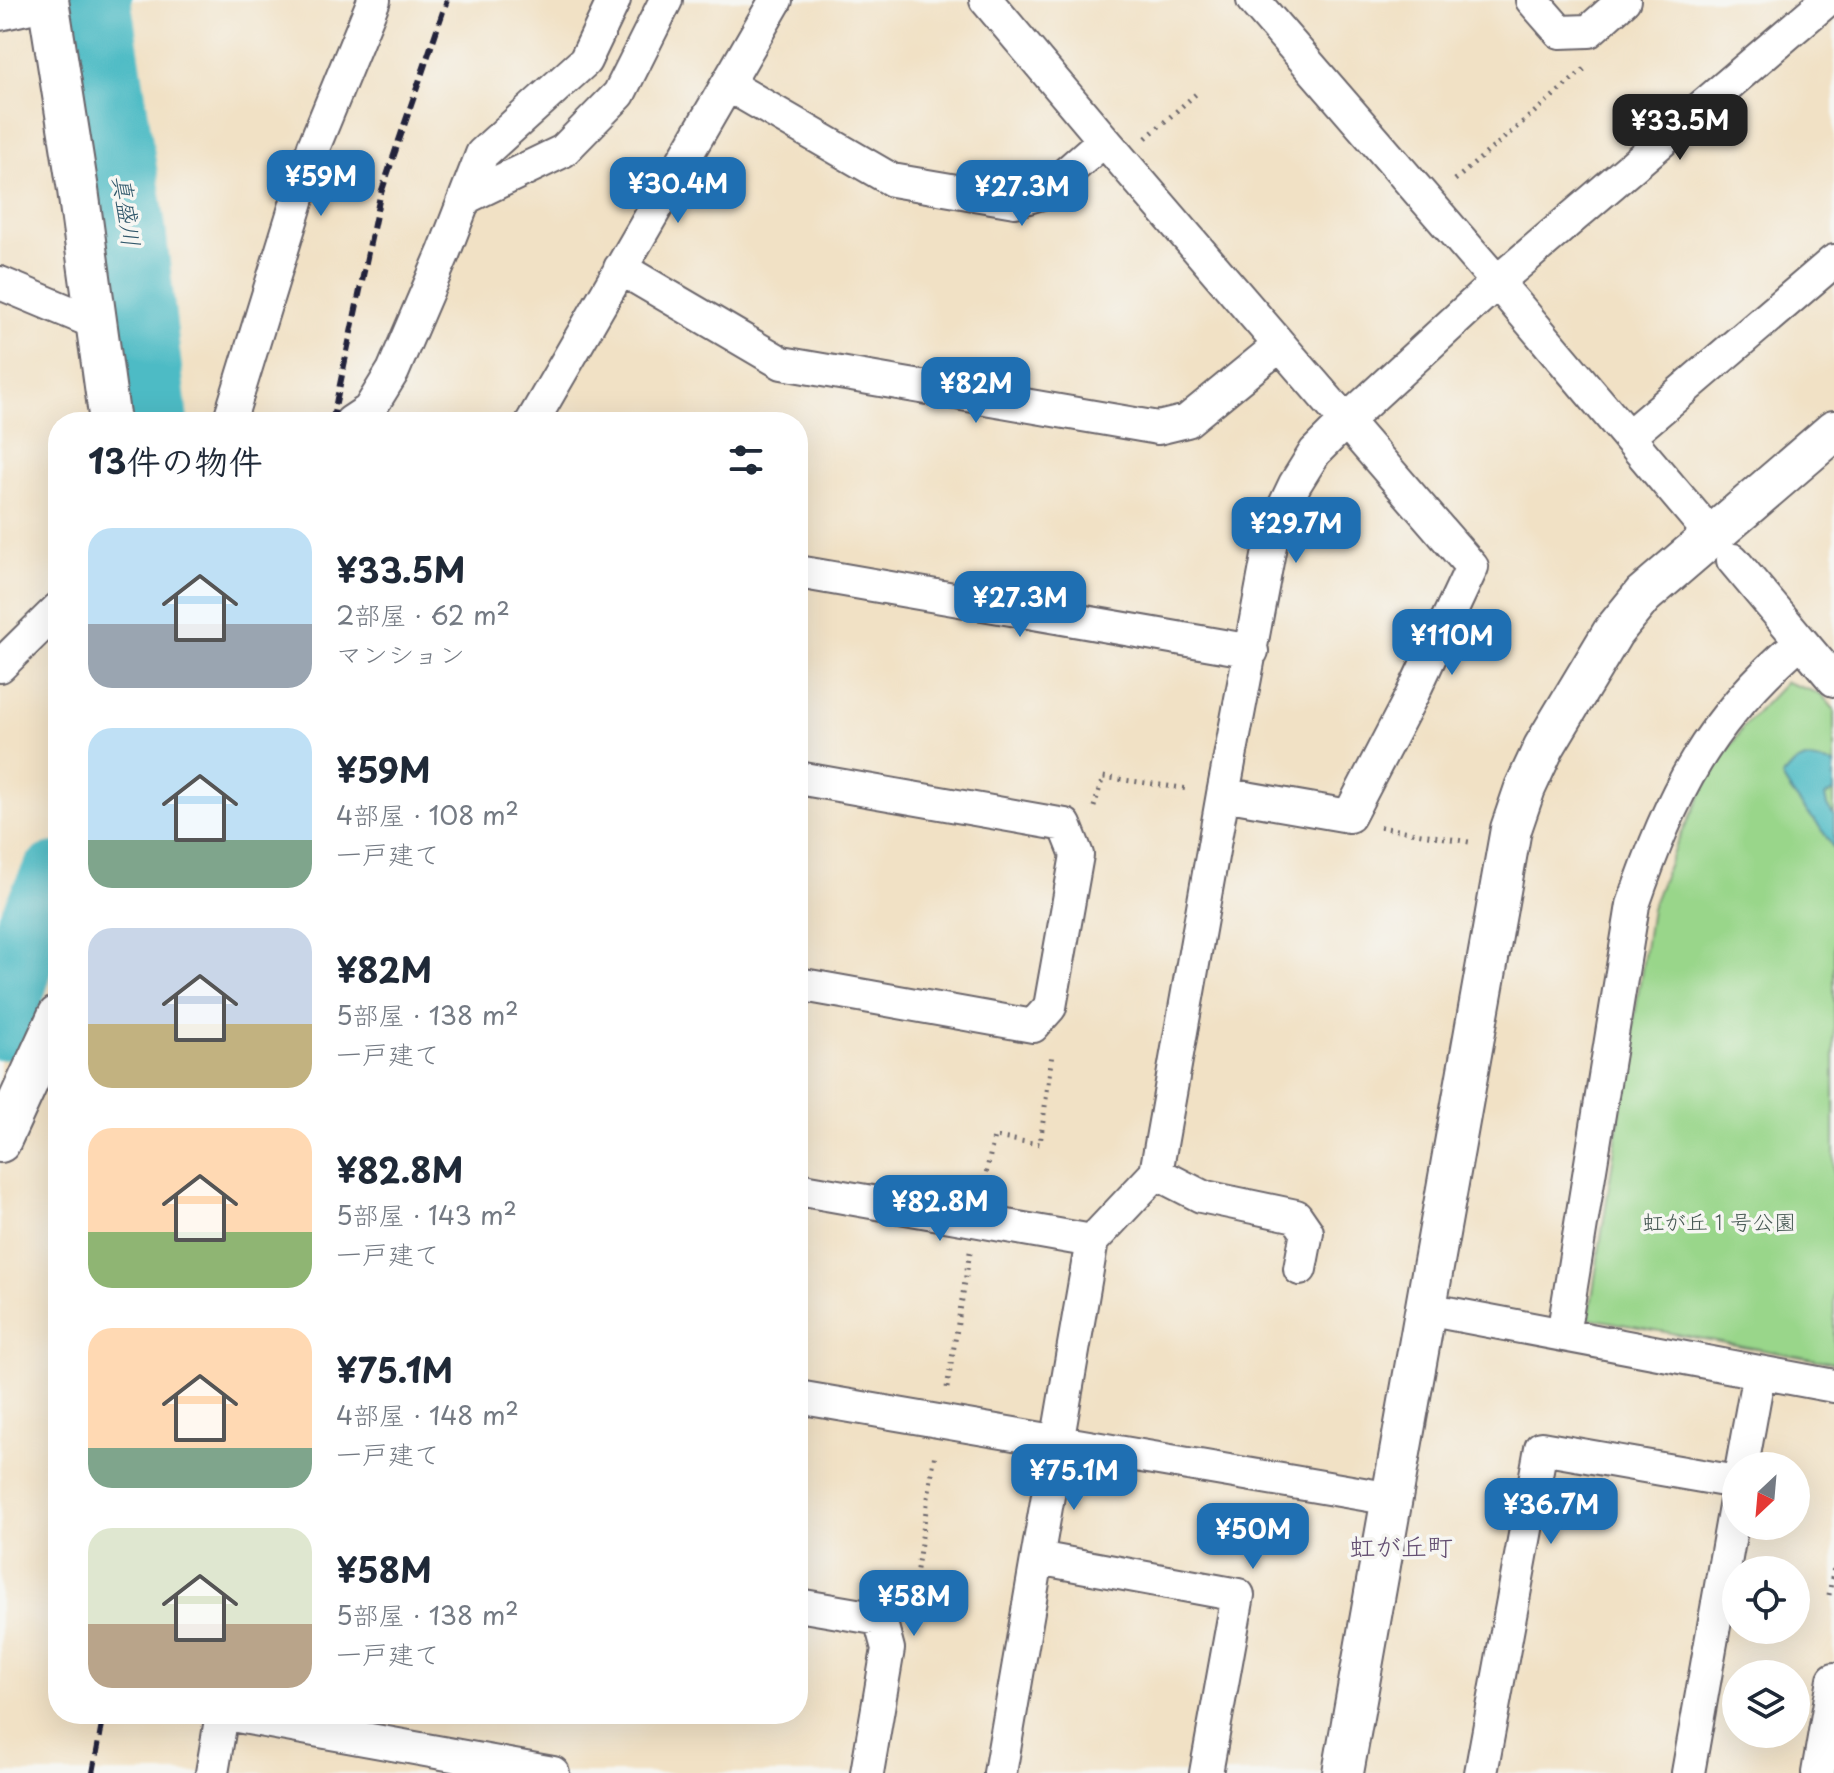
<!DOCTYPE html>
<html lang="ja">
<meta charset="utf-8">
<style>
body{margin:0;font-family:"Playpen Sans","Klee One",sans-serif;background:#f2f2f3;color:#1f2937;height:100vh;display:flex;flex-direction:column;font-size:30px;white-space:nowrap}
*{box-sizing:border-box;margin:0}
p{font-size:26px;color:#747a83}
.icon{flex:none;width:44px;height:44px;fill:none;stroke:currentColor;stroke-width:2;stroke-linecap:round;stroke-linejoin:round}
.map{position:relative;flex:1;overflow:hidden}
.details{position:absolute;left:48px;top:412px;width:760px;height:1312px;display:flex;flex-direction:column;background:#fff;border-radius:32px;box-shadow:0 8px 32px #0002}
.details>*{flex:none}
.needle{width:52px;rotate:206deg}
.controls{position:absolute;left:1722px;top:1452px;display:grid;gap:16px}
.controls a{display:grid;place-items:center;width:88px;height:88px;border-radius:50%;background:#fff;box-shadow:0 8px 32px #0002;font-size:40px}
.price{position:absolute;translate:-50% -68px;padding:0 18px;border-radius:16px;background:#1f6fb2;color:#fff;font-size:26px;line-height:52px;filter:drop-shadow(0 2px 4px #0008)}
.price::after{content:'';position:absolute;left:50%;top:48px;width:24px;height:18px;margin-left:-12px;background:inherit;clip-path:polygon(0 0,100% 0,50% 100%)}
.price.active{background:#222;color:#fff}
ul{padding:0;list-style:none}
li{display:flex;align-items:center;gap:24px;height:200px;padding:0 40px}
li span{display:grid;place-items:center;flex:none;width:224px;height:160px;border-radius:24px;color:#555}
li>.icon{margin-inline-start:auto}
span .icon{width:96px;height:96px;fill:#fffc;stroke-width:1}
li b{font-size:34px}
h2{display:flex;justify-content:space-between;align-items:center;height:96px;padding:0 40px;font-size:34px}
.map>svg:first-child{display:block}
</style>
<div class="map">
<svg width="1834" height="1773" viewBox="0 0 1834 1773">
<rect width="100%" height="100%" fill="#f6f6f2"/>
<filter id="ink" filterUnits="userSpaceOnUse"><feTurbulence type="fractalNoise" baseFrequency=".0125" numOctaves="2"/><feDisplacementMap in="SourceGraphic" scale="16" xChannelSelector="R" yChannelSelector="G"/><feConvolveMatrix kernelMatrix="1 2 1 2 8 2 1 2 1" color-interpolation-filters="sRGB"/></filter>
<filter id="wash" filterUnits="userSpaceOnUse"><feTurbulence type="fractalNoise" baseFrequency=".006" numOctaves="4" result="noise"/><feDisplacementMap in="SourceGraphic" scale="32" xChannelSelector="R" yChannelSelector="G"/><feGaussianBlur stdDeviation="1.8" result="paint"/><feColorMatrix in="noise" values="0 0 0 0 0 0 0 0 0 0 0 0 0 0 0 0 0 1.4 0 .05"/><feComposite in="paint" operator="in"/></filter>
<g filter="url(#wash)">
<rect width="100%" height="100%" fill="#f1e1c5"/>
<path fill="#99d68a" stroke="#5e7c62" stroke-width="2" d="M1786 682 1821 694 1834 709V1363L1589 1318 1651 909 1676 845 1707 783 1743 727Z"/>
<path fill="#4dbbc5" stroke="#386e80" stroke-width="2" d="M1805 759 1834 764V792L1825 796 1827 806 1834 815V850C1821 822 1796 805 1782 777L1794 764Z"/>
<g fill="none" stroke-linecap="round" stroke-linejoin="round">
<path stroke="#4dbbc5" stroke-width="68" d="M97 0 132 229 154 422
M0 1026 31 926 55 876"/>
</g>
</g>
<g filter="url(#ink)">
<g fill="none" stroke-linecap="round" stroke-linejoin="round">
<defs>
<path id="minor" d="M986 0 1104 140
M1253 0 1497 282 1827 0
M1532 0 1560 32 1589 31 1624 0
M0 14 49 3
M728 85 892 180 1015 201 1045 192 1104 140 1280 345
M465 198 563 151 619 94 666 0
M620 268 782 363 1158 428 1187 421 1280 345 1472 567 1412 695 1349 816 1223 794
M0 283 98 324
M229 422 314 146 374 0
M351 422 369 410 393 371 444 252 482 154 585 61 614 0
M532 422 776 0
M1629 436 1834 261
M798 572 1252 651
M1801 641 1834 680
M0 666 58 609
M798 778 1065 825 1077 855 1050 1007 1033 1026 798 984
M1156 1173 1223 794 1273 530 1295 484 1315 452 1346 421 1497 282 1711 535
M798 1189 1092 1241
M1426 1309 1759 1372 1742 1466
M1563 1335 1633 905C1672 792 1708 720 1801 641L1733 560
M1759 1372 1834 1386
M798 1397 1392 1499
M1038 1558 1238 1595 1206 1773
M798 1605 880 1619 888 1649 867 1773
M226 1714 553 1773
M212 1773 222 1714
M1000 1773 1092 1241 1156 1173 1201 1196 1296 1216 1307 1232 1300 1269
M1481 1773 1541 1448 1736 1482
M1688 1773 1736 1501
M1818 1773 1834 1679"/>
<path id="tertiary" d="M48 0 78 190 110 422
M0 1142 58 1016
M1343 1773 1511 829 1525 788 1544 747 1613 632 1643 595 1834 431"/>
</defs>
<use href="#minor" stroke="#6a656b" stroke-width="36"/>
<use href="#tertiary" stroke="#6a656b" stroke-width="44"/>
<path stroke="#6a656b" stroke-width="5" stroke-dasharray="2 6" stroke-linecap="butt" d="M1146 138 1197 93
M1455 180 1587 67
M1094 807 1103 777 1189 789
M1380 827 1469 842
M983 1188 994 1137 1040 1144 1052 1054
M947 1388 970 1252
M1829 1595 1834 1567
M912 1601 935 1453"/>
<use href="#minor" stroke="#fff" stroke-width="32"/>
<use href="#tertiary" stroke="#fff" stroke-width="40"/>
<path stroke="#22223b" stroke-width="6" stroke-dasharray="12 6" stroke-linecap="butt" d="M332 422 380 196 447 0
M93 1773 104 1714"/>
</g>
</g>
<g text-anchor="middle" stroke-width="7" stroke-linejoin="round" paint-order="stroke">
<g font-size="22" fill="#465853" stroke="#f6f6f2">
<text x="1719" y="1230">虹が丘１号公園</text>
</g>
<g font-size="24" font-style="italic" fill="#31586b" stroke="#f6f6f2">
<text transform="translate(126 211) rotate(82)" y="8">真盛川</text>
</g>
<g font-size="26" fill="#644f72" stroke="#f6f6f2">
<text x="1401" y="1556">虹が丘町</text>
</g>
</g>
</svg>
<div class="controls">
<a><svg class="needle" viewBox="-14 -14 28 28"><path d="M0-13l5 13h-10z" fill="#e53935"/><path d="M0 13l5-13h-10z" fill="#747a83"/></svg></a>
<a><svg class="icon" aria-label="locate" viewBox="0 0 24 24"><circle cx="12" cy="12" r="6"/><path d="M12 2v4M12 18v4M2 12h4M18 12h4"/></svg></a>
<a><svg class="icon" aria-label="layers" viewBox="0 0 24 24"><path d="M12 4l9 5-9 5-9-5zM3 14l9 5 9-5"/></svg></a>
</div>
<b class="price active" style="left:1680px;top:162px">¥33.5M</b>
<b class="price" style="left:321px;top:218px">¥59M</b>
<b class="price" style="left:678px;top:225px">¥30.4M</b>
<b class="price" style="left:1022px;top:228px">¥27.3M</b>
<b class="price" style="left:976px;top:425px">¥82M</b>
<b class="price" style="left:1296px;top:565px">¥29.7M</b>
<b class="price" style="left:1020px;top:639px">¥27.3M</b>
<b class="price" style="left:1452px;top:677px">¥110M</b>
<b class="price" style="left:940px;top:1243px">¥82.8M</b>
<b class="price" style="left:1074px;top:1512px">¥75.1M</b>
<b class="price" style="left:1551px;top:1546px">¥36.7M</b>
<b class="price" style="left:1253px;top:1571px">¥50M</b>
<b class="price" style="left:914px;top:1638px">¥58M</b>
<section class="details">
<h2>13件の物件<svg class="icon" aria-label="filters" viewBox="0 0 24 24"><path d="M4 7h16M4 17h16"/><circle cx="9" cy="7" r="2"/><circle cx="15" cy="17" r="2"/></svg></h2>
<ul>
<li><span style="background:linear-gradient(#bfe0f5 60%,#9aa5b1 0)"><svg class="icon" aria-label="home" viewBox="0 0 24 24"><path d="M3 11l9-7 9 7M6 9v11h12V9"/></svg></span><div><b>¥33.5M</b><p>2部屋 · 62 m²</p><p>マンション</p></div></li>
<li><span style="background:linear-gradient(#bfe0f5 70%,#7fa58c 0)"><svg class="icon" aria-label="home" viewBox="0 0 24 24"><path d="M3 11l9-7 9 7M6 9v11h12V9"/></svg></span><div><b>¥59M</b><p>4部屋 · 108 m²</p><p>一戸建て</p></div></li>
<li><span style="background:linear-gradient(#c9d6e8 60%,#c2b280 0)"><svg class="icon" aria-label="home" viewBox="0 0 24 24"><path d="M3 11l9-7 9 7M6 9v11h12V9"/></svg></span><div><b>¥82M</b><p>5部屋 · 138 m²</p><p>一戸建て</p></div></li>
<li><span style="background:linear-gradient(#ffd9b3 65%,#8fb573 0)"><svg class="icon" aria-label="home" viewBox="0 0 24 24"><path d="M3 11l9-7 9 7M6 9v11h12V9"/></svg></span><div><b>¥82.8M</b><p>5部屋 · 143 m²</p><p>一戸建て</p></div></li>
<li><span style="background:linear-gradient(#ffd9b3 75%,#7fa58c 0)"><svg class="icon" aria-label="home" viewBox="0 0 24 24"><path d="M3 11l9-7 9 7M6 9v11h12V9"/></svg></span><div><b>¥75.1M</b><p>4部屋 · 148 m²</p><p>一戸建て</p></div></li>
<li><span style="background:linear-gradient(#dfe7d0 60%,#b9a48a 0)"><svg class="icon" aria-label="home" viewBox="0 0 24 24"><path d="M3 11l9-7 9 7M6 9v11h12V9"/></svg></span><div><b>¥58M</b><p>5部屋 · 138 m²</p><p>一戸建て</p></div></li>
</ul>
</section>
</div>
